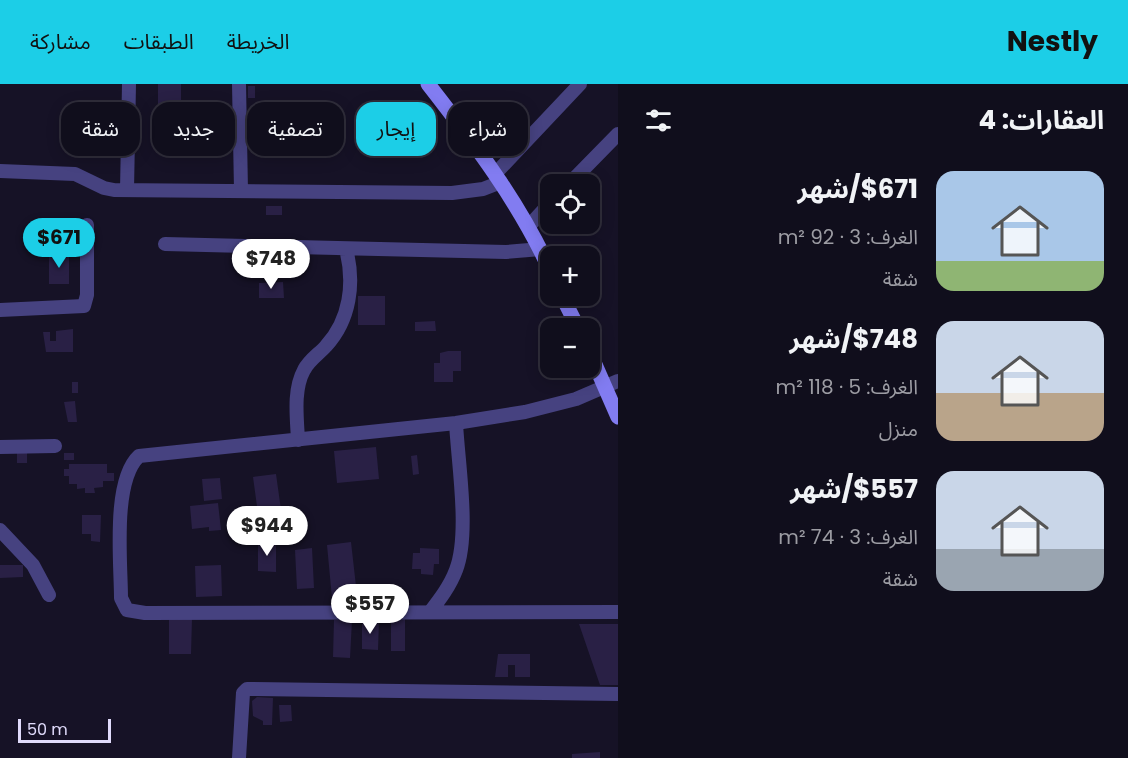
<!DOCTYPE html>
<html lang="ar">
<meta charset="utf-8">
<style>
body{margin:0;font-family:Poppins,"Noto Sans Arabic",sans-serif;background:#191725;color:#f1f3f6;direction:rtl;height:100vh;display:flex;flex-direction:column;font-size:22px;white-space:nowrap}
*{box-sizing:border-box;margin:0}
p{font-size:20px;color:#9c9ca3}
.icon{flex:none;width:33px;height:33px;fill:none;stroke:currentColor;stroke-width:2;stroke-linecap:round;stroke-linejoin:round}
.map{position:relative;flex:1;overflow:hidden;direction:ltr}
.sheet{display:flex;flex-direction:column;background:#100e1c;width:510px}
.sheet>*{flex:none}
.guide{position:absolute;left:18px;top:18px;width:510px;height:54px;direction:rtl;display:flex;gap:12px}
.tools{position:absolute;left:540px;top:90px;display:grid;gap:12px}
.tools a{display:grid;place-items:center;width:60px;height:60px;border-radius:12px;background:#100e1c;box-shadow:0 3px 15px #0003,0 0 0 2px #302e3b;font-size:30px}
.scale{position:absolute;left:18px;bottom:15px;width:93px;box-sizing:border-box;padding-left:6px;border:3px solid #e0dbfb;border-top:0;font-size:16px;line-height:21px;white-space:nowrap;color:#e0dbfb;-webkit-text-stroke:4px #161226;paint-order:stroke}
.price{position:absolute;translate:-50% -51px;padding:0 14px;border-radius:21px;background:#fff;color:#222;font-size:20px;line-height:39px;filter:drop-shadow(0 2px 3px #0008)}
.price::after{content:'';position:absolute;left:50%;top:36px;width:18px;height:14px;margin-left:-9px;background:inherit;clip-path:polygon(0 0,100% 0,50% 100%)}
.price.selected{background:#1ccee7;color:#111}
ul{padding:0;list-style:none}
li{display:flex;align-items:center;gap:18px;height:150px;padding:0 24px}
li span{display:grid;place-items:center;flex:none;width:168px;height:120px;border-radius:18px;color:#555}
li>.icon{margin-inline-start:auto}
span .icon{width:72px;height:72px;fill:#fffc;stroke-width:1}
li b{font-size:26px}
h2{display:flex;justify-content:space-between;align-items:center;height:72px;padding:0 24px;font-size:26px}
.tag{padding:0 21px;border-radius:18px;background:#100e1c;box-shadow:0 3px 15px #0003,0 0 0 2px #302e3b;font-size:21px;line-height:54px}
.tag.selected{background:#1ccee7;color:#111}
header{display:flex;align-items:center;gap:36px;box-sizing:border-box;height:84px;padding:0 30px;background:#1ccee7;color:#111}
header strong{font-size:28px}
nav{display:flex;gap:33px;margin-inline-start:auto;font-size:21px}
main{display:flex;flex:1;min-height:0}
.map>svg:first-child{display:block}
</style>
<header>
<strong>Nestly</strong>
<nav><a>الخريطة</a><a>الطبقات</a><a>مشاركة</a></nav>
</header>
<main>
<section class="sheet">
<h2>العقارات: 4<svg class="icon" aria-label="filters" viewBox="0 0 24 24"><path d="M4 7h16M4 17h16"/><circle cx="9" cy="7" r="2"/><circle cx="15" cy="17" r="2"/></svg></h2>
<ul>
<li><span style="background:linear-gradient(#a9c7e8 75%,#8fb573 0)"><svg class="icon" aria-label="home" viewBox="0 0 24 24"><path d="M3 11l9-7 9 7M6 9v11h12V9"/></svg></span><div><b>$671/شهر</b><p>الغرف: 3 · 92 m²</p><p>شقة</p></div></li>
<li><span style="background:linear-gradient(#c9d6e8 60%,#b9a48a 0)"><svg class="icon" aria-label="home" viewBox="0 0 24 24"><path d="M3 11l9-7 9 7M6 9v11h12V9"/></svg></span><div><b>$748/شهر</b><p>الغرف: 5 · 118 m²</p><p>منزل</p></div></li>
<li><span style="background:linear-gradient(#c9d6e8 65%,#9aa5b1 0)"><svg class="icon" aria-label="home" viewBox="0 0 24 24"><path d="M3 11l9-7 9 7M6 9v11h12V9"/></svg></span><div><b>$557/شهر</b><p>الغرف: 3 · 74 m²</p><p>شقة</p></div></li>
</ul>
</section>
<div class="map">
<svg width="618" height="674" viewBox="0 0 618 674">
<rect width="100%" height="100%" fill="#161226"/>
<path fill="#292045" d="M158 0H181V23H158Z
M248 2H255V14H248Z
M266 122H282V131H266Z
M37 143H64L69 156H64V165L36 164Z
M49 170H69V200H49Z
M293 172H299V184H293Z
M283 198 284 214H259V199Z
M358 212H385V241H358Z
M435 237 436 247H415V238Z
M73 245V268H46L43 248H50V257H56V247Z
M448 267H461V287H453V298H434V279H440V269Z
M72 298H78V309H72Z
M75 317 77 338H68L64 318Z
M376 363 379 395 337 399 334 367Z
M17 369H27V379H17Z
M64 369H74V376H64Z
M417 371 419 390 413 391 411 372Z
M69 380H107V389H114V397H103V403L94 404 95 409H85V404L77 405V400H69V392H64V385H69Z
M276 390 282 433 259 437 253 393Z
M220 394 222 415 204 417 202 395Z
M218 419 221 446 209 447V443L192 445 190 422Z
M82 431H101L100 458 91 457V450H82Z
M351 458 357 511 332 514 327 461Z
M258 459H276V488L258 487Z
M312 464 314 504 297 505 295 466Z
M420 464 439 465V480H434L433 491 421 490V485H412L413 469H420Z
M0 481H23V493L0 494Z
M221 481 222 512 196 513 195 482Z
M391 531H405V567H391Z
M169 533 192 534 191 570H169Z
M334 536H352L350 574 333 573Z
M362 536H379L378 566 362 565Z
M579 540H618V601H600Z
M498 570H530V593H515V581H508V593H495Z
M257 613 273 614 272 641H263V637L253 632 252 617Z
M279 621H291L292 637 280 638Z
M600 668V674H572V670Z"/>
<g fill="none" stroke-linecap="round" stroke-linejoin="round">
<path stroke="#464280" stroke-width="14" d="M239 0 241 106
M0 87 75 90 104 104 114 106 452 109 483 105 501 98
M495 90 580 0
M569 100 618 50
M127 106 129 0
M529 142 550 119
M165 160 506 168 541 165
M0 226 84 222 87 211V141
M618 297 576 315 525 328 456 339 139 372C112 397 121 479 121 514L127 526 145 529 618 528
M298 356C297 334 293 306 304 286 309 276 319 270 326 262 350 236 355 199 346 165
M0 363 55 362
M0 446 33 481 49 511
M430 528C440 515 450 502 456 486 470 450 458 379 456 339
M239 674 243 609 247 605 618 610"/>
<path stroke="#827cf1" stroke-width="15" d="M428 0C474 59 519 118 550 186
M562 212 578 244
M590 269 618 333"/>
</g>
</svg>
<div class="tools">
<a><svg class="icon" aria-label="locate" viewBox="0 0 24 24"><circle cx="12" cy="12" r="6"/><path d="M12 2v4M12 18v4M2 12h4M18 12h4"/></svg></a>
<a>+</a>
<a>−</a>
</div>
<div class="scale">50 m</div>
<b class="price selected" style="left:59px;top:185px">$671</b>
<b class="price" style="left:271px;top:206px">$748</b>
<b class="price" style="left:267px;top:473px">$944</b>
<b class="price" style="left:370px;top:551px">$557</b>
<div class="guide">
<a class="tag">شراء</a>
<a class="tag selected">إيجار</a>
<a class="tag">تصفية</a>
<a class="tag">جديد</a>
<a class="tag">شقة</a>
</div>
</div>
</main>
